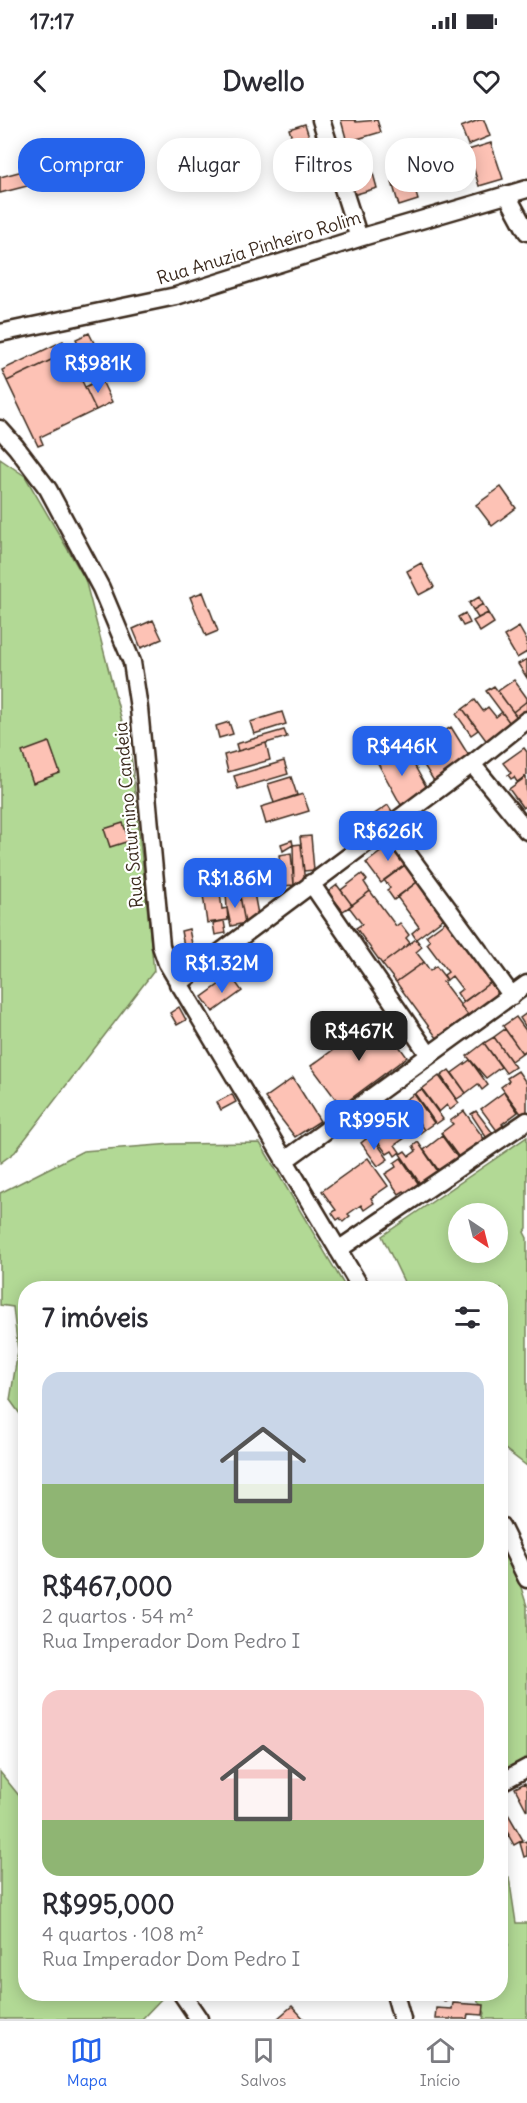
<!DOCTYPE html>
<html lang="pt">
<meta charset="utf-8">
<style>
body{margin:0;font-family:Delius,sans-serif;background:#f7f7f7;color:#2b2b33;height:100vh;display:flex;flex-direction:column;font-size:22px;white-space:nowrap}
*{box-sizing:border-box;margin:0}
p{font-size:20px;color:#7c7c81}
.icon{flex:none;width:33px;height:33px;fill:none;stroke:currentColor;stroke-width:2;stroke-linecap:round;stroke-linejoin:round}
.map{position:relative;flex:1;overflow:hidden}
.sheet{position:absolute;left:18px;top:1161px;width:490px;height:720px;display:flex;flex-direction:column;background:#fff;border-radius:24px;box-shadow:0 3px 15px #0003}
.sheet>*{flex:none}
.guide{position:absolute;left:18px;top:18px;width:492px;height:54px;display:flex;gap:12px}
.needle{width:39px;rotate:145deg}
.tools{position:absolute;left:448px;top:1083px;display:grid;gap:12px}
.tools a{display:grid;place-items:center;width:60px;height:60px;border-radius:50%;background:#fff;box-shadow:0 3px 15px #0003;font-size:30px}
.price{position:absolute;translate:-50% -51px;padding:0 14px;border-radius:12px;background:#2563eb;color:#fff;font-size:20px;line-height:39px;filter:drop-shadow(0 2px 3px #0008)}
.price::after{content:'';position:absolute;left:50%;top:36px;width:18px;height:14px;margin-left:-9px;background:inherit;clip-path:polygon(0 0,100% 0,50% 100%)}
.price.selected{background:#222;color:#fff}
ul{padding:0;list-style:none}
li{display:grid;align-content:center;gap:12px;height:318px;padding:0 24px}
li span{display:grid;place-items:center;height:186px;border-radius:18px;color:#555}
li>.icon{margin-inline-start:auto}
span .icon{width:108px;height:108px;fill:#fffc;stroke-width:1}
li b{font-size:26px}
h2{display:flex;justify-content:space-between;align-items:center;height:72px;padding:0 24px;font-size:26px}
.pill{padding:0 21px;border-radius:24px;background:#fff;box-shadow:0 3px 15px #0003;font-size:21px;line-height:54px}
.pill.selected{background:#2563eb;color:#fff}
.status{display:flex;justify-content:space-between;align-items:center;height:42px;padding:0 30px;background:#fff;direction:ltr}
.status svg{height:16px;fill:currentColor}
header{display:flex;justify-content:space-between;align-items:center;height:78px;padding:0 24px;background:#fff;font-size:27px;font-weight:700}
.tabs{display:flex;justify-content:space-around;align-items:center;height:84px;border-top:2px solid #e1e1e2;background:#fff;font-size:16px;color:#7c7c81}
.tabs a{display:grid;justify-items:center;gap:3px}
.tabs .selected{color:#2563eb}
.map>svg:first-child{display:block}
</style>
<div class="status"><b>17:17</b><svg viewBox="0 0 49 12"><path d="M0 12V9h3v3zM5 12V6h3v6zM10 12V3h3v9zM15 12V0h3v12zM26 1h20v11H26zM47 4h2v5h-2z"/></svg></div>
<header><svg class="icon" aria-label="back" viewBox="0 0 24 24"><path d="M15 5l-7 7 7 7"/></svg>Dwello<svg class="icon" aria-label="heart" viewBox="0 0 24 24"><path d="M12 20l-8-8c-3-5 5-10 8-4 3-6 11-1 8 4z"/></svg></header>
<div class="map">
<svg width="527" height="1899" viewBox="0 0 527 1899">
<rect width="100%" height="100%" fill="#fff"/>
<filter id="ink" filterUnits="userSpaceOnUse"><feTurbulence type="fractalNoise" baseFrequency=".0167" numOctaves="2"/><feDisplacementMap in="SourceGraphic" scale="12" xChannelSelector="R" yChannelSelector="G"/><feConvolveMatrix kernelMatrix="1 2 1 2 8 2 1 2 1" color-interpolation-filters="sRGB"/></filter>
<g filter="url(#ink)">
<path fill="#b2d995" stroke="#76825a" stroke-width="1.5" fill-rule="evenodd" d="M0 339 25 356 85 459 131 636 154 851 15 1032 0 1043Z
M527 1017V1108L524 1112 527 1118V1346L501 1326V1168H407L382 1116ZM459 1094H498V1132H459Z
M260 1023 346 1168H26L25 1301 10 1280 18 1231 13 1187 0 1185V1073L83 1031 172 1024Z
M501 1428 517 1455 527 1486V1638L501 1651Z
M0 1652 25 1683 26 1874H166L142 1899H0Z
M501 1757H509L516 1803H527V1899H483L485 1893 474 1874H501Z"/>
<path fill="#fdc2b5" stroke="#3b2a1e" stroke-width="1.5" d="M341 0H355L356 2 377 0 381 12 347 22Z
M479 0H484L490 16 468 25 461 7Z
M305 4 313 29 297 34 289 9Z
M491 23 503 59 479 66 468 30Z
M370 43 377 68 353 75 346 49Z
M45 45 49 60 35 64 30 49Z
M30 49 35 64 0 73V57Z
M411 56 418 80 399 86 392 62Z
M89 213 95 225 82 231 76 219Z
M63 221 68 232 7 261 2 250Z
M91 227 106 257 93 263 78 233Z
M68 232 96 290 40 317 43 324 38 326 7 261Z
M101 259 112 282 96 290 85 267Z
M501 367 516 388 492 406 476 385Z
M421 443 434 467 419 475 407 451Z
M203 472 218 511 206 516 190 477Z
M479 477 483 484 473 490 469 483Z
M483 484 488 493 478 498 473 490Z
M465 493 470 503 463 506 458 497Z
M488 493 494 503 480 512 473 501Z
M153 500 162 519 141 528 133 509Z
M519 507 527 521V532L517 538 504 516Z
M527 539V558L518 544Z
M514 560 527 578V581L513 592 498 571Z
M494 566 519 600 512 606 486 571Z
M475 580 483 591 488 587 496 597 502 592 512 606 488 623 463 589Z
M527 581V595L519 600 513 592Z
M463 589 478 610 471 615 456 594Z
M282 592 286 604 254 614 250 602Z
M229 602 233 614 219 618 216 606Z
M451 607 471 639 434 661 411 625 437 609 440 614Z
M284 610 287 617 238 631 236 624Z
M49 622 60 653 33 663 22 632Z
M266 623 270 640 228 652 224 635Z
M524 628 527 632V655L517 662 514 657 511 659 508 655 511 653 503 643Z
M387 631 392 640 407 632 428 670 401 685 375 638Z
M284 641 288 654 238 669 234 656Z
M291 657 297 675 274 683 268 664Z
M526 657 527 684 523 688 509 669Z
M303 674 309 691 266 704 261 687Z
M388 685 393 693 378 703 373 695Z
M123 703 129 721 110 727 104 709Z
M311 716 314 750 304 751 300 717Z
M292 720 293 725 283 731 281 724Z
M394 722 409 742 381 763 366 743Z
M301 724 305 764 294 765 293 725Z
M291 733 294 765 282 766 279 735Z
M246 739 251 759 241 761 237 741Z
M409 742 421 759 394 780 387 770 390 768 384 760Z
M362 754 367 760 364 762 370 771 352 785 341 770Z
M421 759 430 771 425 774 430 781 435 777 448 795 416 819 412 813 419 807 397 777Z
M337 765 352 785 343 791 328 772Z
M239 771 245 803 231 806 227 788 226 773Z
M370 771 396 806 400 803 409 815 406 818 410 823 382 844 356 808 362 804 349 787Z
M220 773 222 789 227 788 228 800 207 803 203 775Z
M254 773 259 800 245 803 240 776Z
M224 801 226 813 215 815 213 803Z
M446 801 450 807 454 803 462 813 457 817 471 835 476 832 483 841 478 844 484 852 488 849 495 859 463 882 457 873 462 869 452 856 447 860 444 855 448 852 427 824 430 821 426 816Z
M189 809 192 824 184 826 181 811Z
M416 819 422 827 416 832 424 842 396 862 382 844Z
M424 842 430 851 436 846 447 860 443 862 471 899 440 922 396 862Z
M231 856 242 871 213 892 202 877Z
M495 859 506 873 471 899 460 885Z
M179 887 186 900 177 905 170 893Z
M527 893V909L520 898Z
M378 897 407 937 341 986 311 946Z
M516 897 527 912V930L522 933 503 906Z
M505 909 522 933 511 941 494 917Z
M494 917 515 947 506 953 484 923Z
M484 923 501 947 486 958 467 936Z
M470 940 488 965 482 970 478 964 466 973 452 953Z
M449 950 466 973 457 979 441 956Z
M518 951 527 964V991L522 995 501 967 509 961 507 958Z
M439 956 459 983 450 990 447 985 439 992 422 969Z
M293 958 320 1001 295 1017 265 978Z
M421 969 443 999 436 1004 415 974Z
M504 972 518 992 502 1004 504 1007 498 1012 481 989Z
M232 974 236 982 221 990 217 982Z
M414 974 434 1003 424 1010 404 981Z
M407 985 424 1010 420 1013 417 1009 413 1012 397 991Z
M394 988 412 1013 395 1025 400 1032 395 1036 392 1031 387 1034 367 1007Z
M464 991 485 1020 460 1039 441 1013 453 1004 450 1001Z
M476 991 495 1016 488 1020 471 994Z
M371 1015 388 1039 378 1046 361 1023Z
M442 1016 458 1038 439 1051 424 1030Z
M418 1022 439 1053 421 1065 400 1034 405 1031 409 1036 416 1031 413 1026Z
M368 1038 388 1066 371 1078 374 1083 364 1090 361 1085 348 1094 350 1096 343 1102 340 1098 337 1100 332 1093 336 1090 322 1071Z
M401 1038 420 1066 408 1075 404 1071 399 1074 385 1054 396 1047 394 1043Z
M525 1663 527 1667V1691L515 1668Z
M501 1682 523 1720 514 1725 501 1702Z
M501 1702 509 1715 501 1719Z
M527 1721V1736L524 1737 520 1723Z
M504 1815 508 1825 501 1828V1816Z
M439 1874H457L445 1882Z
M453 1883 484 1885 483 1895 468 1894 467 1899H435L436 1888 452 1889Z
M292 1886 304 1899H277Z"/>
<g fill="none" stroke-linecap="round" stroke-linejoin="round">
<defs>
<path id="minor" d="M321 0 359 118
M507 75 527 112
M0 213 176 176 359 118 527 69
M0 309 16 327 48 369 101 468 132 542 139 588 161 826 167 843 361 1168
M472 644 527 711
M388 707 512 876
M311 763 429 935
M178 864 472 644 527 600
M284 1041 527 864
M338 1130 527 1001
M501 1406 527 1459
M501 1662 527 1648
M182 1874 199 1899
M395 1874 402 1899"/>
</defs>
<use href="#minor" stroke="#3b2a1e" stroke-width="21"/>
<use href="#minor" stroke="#fff" stroke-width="16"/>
</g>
</g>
<g text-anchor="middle" stroke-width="4.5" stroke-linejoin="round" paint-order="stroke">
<g font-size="18" fill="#3b2a1e" stroke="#fff">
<text transform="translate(259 128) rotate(-17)" y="6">Rua Anuzia Pinheiro Rolim</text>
<text transform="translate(129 695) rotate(-95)" y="6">Rua Saturnino Candeia</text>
</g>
</g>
</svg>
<div class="tools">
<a><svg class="needle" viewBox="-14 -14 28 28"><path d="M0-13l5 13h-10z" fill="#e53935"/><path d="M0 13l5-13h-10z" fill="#7c7c81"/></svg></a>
</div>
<b class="price" style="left:98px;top:274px">R$981K</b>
<b class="price" style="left:402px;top:657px">R$446K</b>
<b class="price" style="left:388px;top:742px">R$626K</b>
<b class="price" style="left:235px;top:789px">R$1.86M</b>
<b class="price" style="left:222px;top:874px">R$1.32M</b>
<b class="price selected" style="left:359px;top:942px">R$467K</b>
<b class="price" style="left:374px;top:1031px">R$995K</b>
<div class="guide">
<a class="pill selected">Comprar</a>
<a class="pill">Alugar</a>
<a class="pill">Filtros</a>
<a class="pill">Novo</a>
</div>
<section class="sheet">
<h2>7 imóveis<svg class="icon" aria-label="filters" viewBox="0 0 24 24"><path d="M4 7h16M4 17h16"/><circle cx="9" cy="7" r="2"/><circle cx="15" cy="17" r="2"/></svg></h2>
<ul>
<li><span style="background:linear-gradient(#c9d6e8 60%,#8fb573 0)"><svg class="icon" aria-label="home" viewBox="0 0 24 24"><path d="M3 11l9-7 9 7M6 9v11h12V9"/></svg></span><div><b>R$467,000</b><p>2 quartos · 54 m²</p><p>Rua Imperador Dom Pedro I</p></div></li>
<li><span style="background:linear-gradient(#f6c9c9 70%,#8fb573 0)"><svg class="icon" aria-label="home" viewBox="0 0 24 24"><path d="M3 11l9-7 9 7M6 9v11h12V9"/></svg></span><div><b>R$995,000</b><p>4 quartos · 108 m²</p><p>Rua Imperador Dom Pedro I</p></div></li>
</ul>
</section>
</div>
<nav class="tabs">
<a class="selected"><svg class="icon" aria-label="map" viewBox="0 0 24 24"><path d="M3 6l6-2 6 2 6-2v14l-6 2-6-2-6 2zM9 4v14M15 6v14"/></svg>Mapa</a>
<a><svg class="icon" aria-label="saved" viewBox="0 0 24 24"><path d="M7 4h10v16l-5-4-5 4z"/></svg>Salvos</a>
<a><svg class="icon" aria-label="home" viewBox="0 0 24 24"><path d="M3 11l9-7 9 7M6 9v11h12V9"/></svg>Início</a>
</nav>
